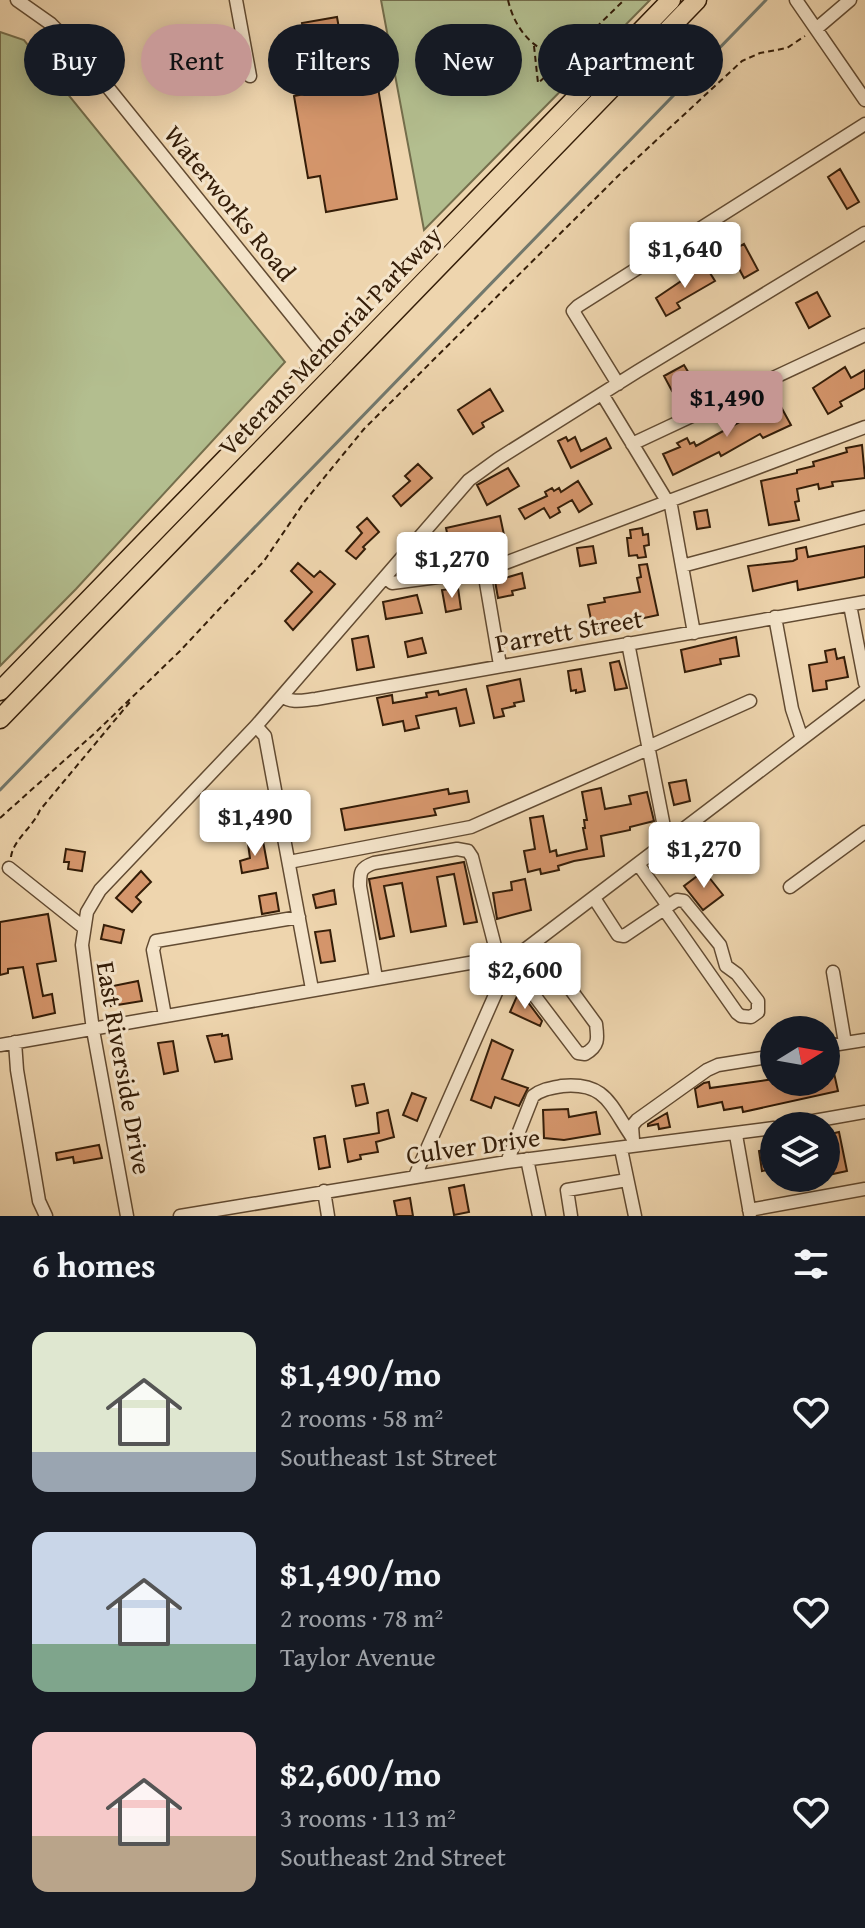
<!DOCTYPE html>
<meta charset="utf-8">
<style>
body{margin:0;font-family:"Gentium Book Plus",serif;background:#20242c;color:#f1f3f6;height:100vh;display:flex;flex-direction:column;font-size:30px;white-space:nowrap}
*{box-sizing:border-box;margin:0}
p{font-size:26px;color:#9ea1a6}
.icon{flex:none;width:44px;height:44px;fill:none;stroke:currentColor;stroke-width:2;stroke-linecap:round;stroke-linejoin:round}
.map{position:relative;height:1216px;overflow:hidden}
.panel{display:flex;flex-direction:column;background:#171b24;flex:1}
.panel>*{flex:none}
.banner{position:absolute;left:24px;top:24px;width:818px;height:72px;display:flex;gap:16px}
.needle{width:52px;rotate:79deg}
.fabs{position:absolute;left:760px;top:1016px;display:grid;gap:16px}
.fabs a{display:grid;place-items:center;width:80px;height:80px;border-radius:50%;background:#171b24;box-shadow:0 4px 20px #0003;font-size:40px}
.price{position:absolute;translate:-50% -68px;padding:0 18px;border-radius:8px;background:#fff;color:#222;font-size:26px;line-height:52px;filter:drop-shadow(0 2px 4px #0008)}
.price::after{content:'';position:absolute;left:50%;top:48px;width:24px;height:18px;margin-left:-12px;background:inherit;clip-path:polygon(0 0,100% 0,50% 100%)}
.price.active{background:#c59692;color:#111}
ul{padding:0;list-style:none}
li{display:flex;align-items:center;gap:24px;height:200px;padding:0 32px}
li span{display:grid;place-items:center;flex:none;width:224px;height:160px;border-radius:16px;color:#555}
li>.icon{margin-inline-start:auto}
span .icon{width:96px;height:96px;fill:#fffc;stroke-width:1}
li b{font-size:34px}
h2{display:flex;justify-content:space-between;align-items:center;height:96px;padding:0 32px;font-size:34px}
.tag{padding:0 28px;border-radius:36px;background:#171b24;box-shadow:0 4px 20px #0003;font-size:28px;line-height:72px}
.tag.active{background:#c59692;color:#111}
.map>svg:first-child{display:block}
</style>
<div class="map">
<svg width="865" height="1216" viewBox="0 0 865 1216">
<rect width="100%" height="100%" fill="#eed5ae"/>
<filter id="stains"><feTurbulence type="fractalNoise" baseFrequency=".0025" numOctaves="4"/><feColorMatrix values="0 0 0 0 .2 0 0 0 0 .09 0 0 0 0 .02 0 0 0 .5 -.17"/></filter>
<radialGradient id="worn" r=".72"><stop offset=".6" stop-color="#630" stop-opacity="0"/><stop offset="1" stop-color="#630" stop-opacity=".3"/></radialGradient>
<path fill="#b3be8f" stroke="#746e4c" stroke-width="2" d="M381 0H650L424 230Z
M0 32 24 40 285 362 76 589 0 666Z"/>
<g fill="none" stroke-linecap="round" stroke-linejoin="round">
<path stroke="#72796e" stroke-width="3" d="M0 790 766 0"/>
</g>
<path fill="#d5966c" stroke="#341d08" stroke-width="2" d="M337 17 341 40 369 35 397 199 326 212 320 176 308 178 294 96 305 94 297 46 306 45 302 23Z
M840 169 859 202 847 209 828 177Z
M744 244 758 270 744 278 730 252Z
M705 265 715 281 677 303 680 308 666 316 656 298Z
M817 292 830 316 809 328 796 303Z
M684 365 693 380 672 391 664 376Z
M845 367 851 378 865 370V388L840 402 842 406 828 414 813 388Z
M490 389 503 411 482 423 484 427 473 434 458 410Z
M780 405 791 425 763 438 760 434 721 456 719 452 673 475 663 454 680 447 677 443 687 438 690 444 694 442 696 446 763 409 765 414Z
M566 437 568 441 575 437 581 451 606 438 611 448 571 468 558 441Z
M862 445 865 478 832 482 833 486 819 489 818 484 797 489 799 501 795 502 799 520 769 525 761 481 797 473V470L814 466 813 462 847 452 846 448Z
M418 464 432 478 401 506 393 496 410 481 405 476Z
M508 468 519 486 487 505 477 485Z
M578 481 592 504 579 512 572 500 558 508 560 512 550 518 544 508 525 519 519 509 547 496 545 492 552 488 554 491 559 488 561 492Z
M707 510 710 527 697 529 694 512Z
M500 516 504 535 467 540 469 548 451 552 446 528Z
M367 518 379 532 363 547 365 549 356 559 346 551 362 533 357 527Z
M642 528 643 535 648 534 649 545 644 546 646 557 638 558 637 555 629 556 627 538H631L630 530Z
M593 546 596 563 580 566 577 548Z
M865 546V577L798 590 797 581 753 591 748 566 793 561 797 559 796 549 806 547 808 557Z
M298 563 314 577 320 571 335 584 293 630 285 621 312 592 291 571Z
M647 564 658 615 593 629 588 605 605 602 604 598 640 592 637 578 641 577 639 565Z
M522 573 525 588 512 591 513 595 498 598 495 581Z
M458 588 461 609 446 612 442 590Z
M417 595 422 613 386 619 383 602Z
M368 636 374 667 357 670 352 639Z
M736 637 739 656 720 659 721 664 685 672 681 650Z
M422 638 426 653 408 657 405 642Z
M835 649 837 659 844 657 848 677 826 681 827 689 813 691 809 665 827 662 825 651Z
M619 661 627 688 615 690 610 663Z
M581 669 585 691 576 693V690L571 691 568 671Z
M520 679 524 701 514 703 515 706 502 709 504 716 494 718 487 686Z
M466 689 474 723 460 726 456 708 416 716 419 728 405 731 403 721 383 725 377 698 392 695 393 703 427 697 426 693 438 691 439 695Z
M686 780 690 801 674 805 669 783Z
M601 788 605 809 631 804 629 796 647 792 654 821 630 827V830L601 836 604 856 574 861 558 866 559 870 541 874 540 869 528 872 524 851 535 849 530 818 543 816 550 852 556 850 557 856 587 849 583 828H585L584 820H587L582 792Z
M448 789 449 794 467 791 469 802 434 809 436 815 345 830 341 809Z
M263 841 268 868 242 873 240 861 250 858 248 844Z
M66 849 85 852 82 871 68 869 69 862H64Z
M464 862 477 922 464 924 454 874 437 877 446 926 411 932 402 883 384 886 394 936 380 939 369 879Z
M141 871 151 882 136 897 141 902 132 912 116 898Z
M704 871 723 895 703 910 684 886Z
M525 879 531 910 497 919 493 893 512 890 511 882Z
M334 890 336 904 316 908 313 895Z
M276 893 279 911 262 914 259 896Z
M48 914 56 961 37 964 43 996 52 994 55 1013 33 1018 23 967 8 969V973L0 975V922Z
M104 925 124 930 121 943 101 939Z
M330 930 335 961 321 963 315 932Z
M138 981 142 1001 111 1006 108 987Z
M517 996 527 1001 542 1021 540 1026 510 1012Z
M222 1034V1036L228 1035 232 1059 215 1062 207 1036Z
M492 1040 513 1050 502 1079 528 1088 519 1106 495 1097 491 1108 471 1100Z
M173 1041 178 1071 164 1074 158 1043Z
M834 1073 838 1091 743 1112 742 1107 724 1110 722 1102 698 1107 695 1089 704 1083 709 1082 710 1088 774 1079V1082H826V1074Z
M364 1084 368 1103 356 1106 352 1086Z
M412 1093 426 1098 417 1121 403 1115Z
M568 1109 569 1117 596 1112 600 1134 564 1140 544 1138 543 1110Z
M388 1110 394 1137 376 1142 378 1152 360 1155 361 1159 348 1162 344 1139 379 1133 377 1113Z
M667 1113 670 1127 659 1129 658 1124 648 1126V1124Z
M839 1132 847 1171 833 1174 826 1135Z
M325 1136 330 1167 319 1169 314 1138Z
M99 1145 102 1158 74 1163 73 1157 57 1160 56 1153Z
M774 1148V1169L762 1171 759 1151Z
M464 1185 469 1212 454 1215 449 1188Z
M410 1198 413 1216H397L394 1201Z"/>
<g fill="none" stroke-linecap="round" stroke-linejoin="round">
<defs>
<path id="minor" d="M17 0 51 24 81 54 327 359
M236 0 250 76
M796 0 865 100
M816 29 850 0
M618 384 573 311 578 306 865 124
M602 394 667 501
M632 444 865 335
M670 500 694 633
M682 566 865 517
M484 571 500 665
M385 577 392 583 484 571 865 427
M850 605 865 683
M775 617 792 709 802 739
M628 643 665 832 670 839
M282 696C292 704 304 700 316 699L865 602
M256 726 265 736 312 989
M648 747 750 701
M289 862 471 827 648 749
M638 864 668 906 664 909 737 1013 741 1016 751 1017 758 1012V1001L737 974 726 966 720 945 684 901 677 900 668 906
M9 868 83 927
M790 887 865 832
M594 898 618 935 624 936 664 909
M509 965 515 970 578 1053 585 1054C599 1046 598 1039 596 1024L536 942
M833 972 845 1043
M376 978 360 886C360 872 360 868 374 863L457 849 468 851 472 857 498 958
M165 1016 153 950 156 941 299 917
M15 1042 17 1070 39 1201 46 1216
M0 1045 498 958 510 961
M826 1046 865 1040
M785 1126 865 1112
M736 1135 750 1214
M633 1140 632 1126 637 1120 707 1070 718 1065 774 1056
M621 1149 635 1216
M527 1159 539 1216
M507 1162 533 1096C542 1089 551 1088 562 1086 606 1082 610 1105 632 1137
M415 1176 510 961 865 691
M324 1191 328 1216
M749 1210 865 1189
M127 1216 93 1030 82 945 87 912 100 890 256 726 469 480 498 459 638 371 865 233
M180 1216 507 1162 774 1128
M571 1216 567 1190 627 1180"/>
<path id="highway" d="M0 691 671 0
M0 719 697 0"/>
</defs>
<use href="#minor" stroke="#624b32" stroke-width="15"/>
<use href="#highway" stroke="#341d08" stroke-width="21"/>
<path stroke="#341d08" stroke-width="2" stroke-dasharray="6 4" stroke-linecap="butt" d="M508 0C515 30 534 52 565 58L624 0
M534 46 538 83 565 59
M0 818 96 732 180 651 264 561 305 501 364 429 622 172 742 61 760 53 787 48 805 36
M11 857C13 840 33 827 40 810L130 702"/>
<use href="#minor" stroke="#f4e4ca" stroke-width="12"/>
<use href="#highway" stroke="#eed5ae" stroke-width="18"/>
</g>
<g text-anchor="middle" stroke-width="6" stroke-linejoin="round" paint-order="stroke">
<g font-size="26" fill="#341d08" stroke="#f4e4ca">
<text transform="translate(230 203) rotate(51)" y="9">Waterworks Road</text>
<text transform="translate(330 341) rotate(-46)" y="9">Veterans Memorial Parkway</text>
<text transform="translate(569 631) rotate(-10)" y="9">Parrett Street</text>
<text transform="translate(124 1068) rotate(80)" y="9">East Riverside Drive</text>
<text transform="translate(473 1146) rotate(-8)" y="9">Culver Drive</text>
</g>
</g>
<rect width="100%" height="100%" filter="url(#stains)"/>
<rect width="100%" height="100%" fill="url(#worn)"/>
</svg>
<div class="fabs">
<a><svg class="needle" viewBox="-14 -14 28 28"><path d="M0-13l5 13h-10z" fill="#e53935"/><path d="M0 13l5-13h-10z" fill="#9ea1a6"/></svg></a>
<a><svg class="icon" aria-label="layers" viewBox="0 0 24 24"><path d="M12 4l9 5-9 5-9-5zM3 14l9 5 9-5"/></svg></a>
</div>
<b class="price" style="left:685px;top:290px">$1,640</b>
<b class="price active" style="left:727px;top:439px">$1,490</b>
<b class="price" style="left:452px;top:600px">$1,270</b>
<b class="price" style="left:255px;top:858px">$1,490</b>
<b class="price" style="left:704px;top:890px">$1,270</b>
<b class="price" style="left:525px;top:1011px">$2,600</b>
<div class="banner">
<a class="tag">Buy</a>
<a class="tag active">Rent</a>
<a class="tag">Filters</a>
<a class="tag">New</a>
<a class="tag">Apartment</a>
</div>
</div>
<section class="panel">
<h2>6 homes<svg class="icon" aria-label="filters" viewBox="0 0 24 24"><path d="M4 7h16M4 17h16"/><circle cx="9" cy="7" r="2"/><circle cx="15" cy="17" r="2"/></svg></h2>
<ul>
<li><span style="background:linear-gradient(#dfe7d0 75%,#9aa5b1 0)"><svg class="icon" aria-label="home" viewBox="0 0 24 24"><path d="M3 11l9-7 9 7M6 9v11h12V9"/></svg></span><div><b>$1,490/mo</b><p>2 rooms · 58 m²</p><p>Southeast 1st Street</p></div><svg class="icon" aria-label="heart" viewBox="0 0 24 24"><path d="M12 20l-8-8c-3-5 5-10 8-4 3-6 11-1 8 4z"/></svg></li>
<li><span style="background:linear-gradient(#c9d6e8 70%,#7fa58c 0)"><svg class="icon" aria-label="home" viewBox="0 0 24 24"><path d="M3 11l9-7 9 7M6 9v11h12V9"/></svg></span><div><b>$1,490/mo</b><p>2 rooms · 78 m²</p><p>Taylor Avenue</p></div><svg class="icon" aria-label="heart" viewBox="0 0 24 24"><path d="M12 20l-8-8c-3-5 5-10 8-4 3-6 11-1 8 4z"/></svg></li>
<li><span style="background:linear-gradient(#f6c9c9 65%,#b9a48a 0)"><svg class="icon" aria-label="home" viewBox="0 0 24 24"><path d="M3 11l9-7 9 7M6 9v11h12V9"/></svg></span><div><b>$2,600/mo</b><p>3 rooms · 113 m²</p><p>Southeast 2nd Street</p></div><svg class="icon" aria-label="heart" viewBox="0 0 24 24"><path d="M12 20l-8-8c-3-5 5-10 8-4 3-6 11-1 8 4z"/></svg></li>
</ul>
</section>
